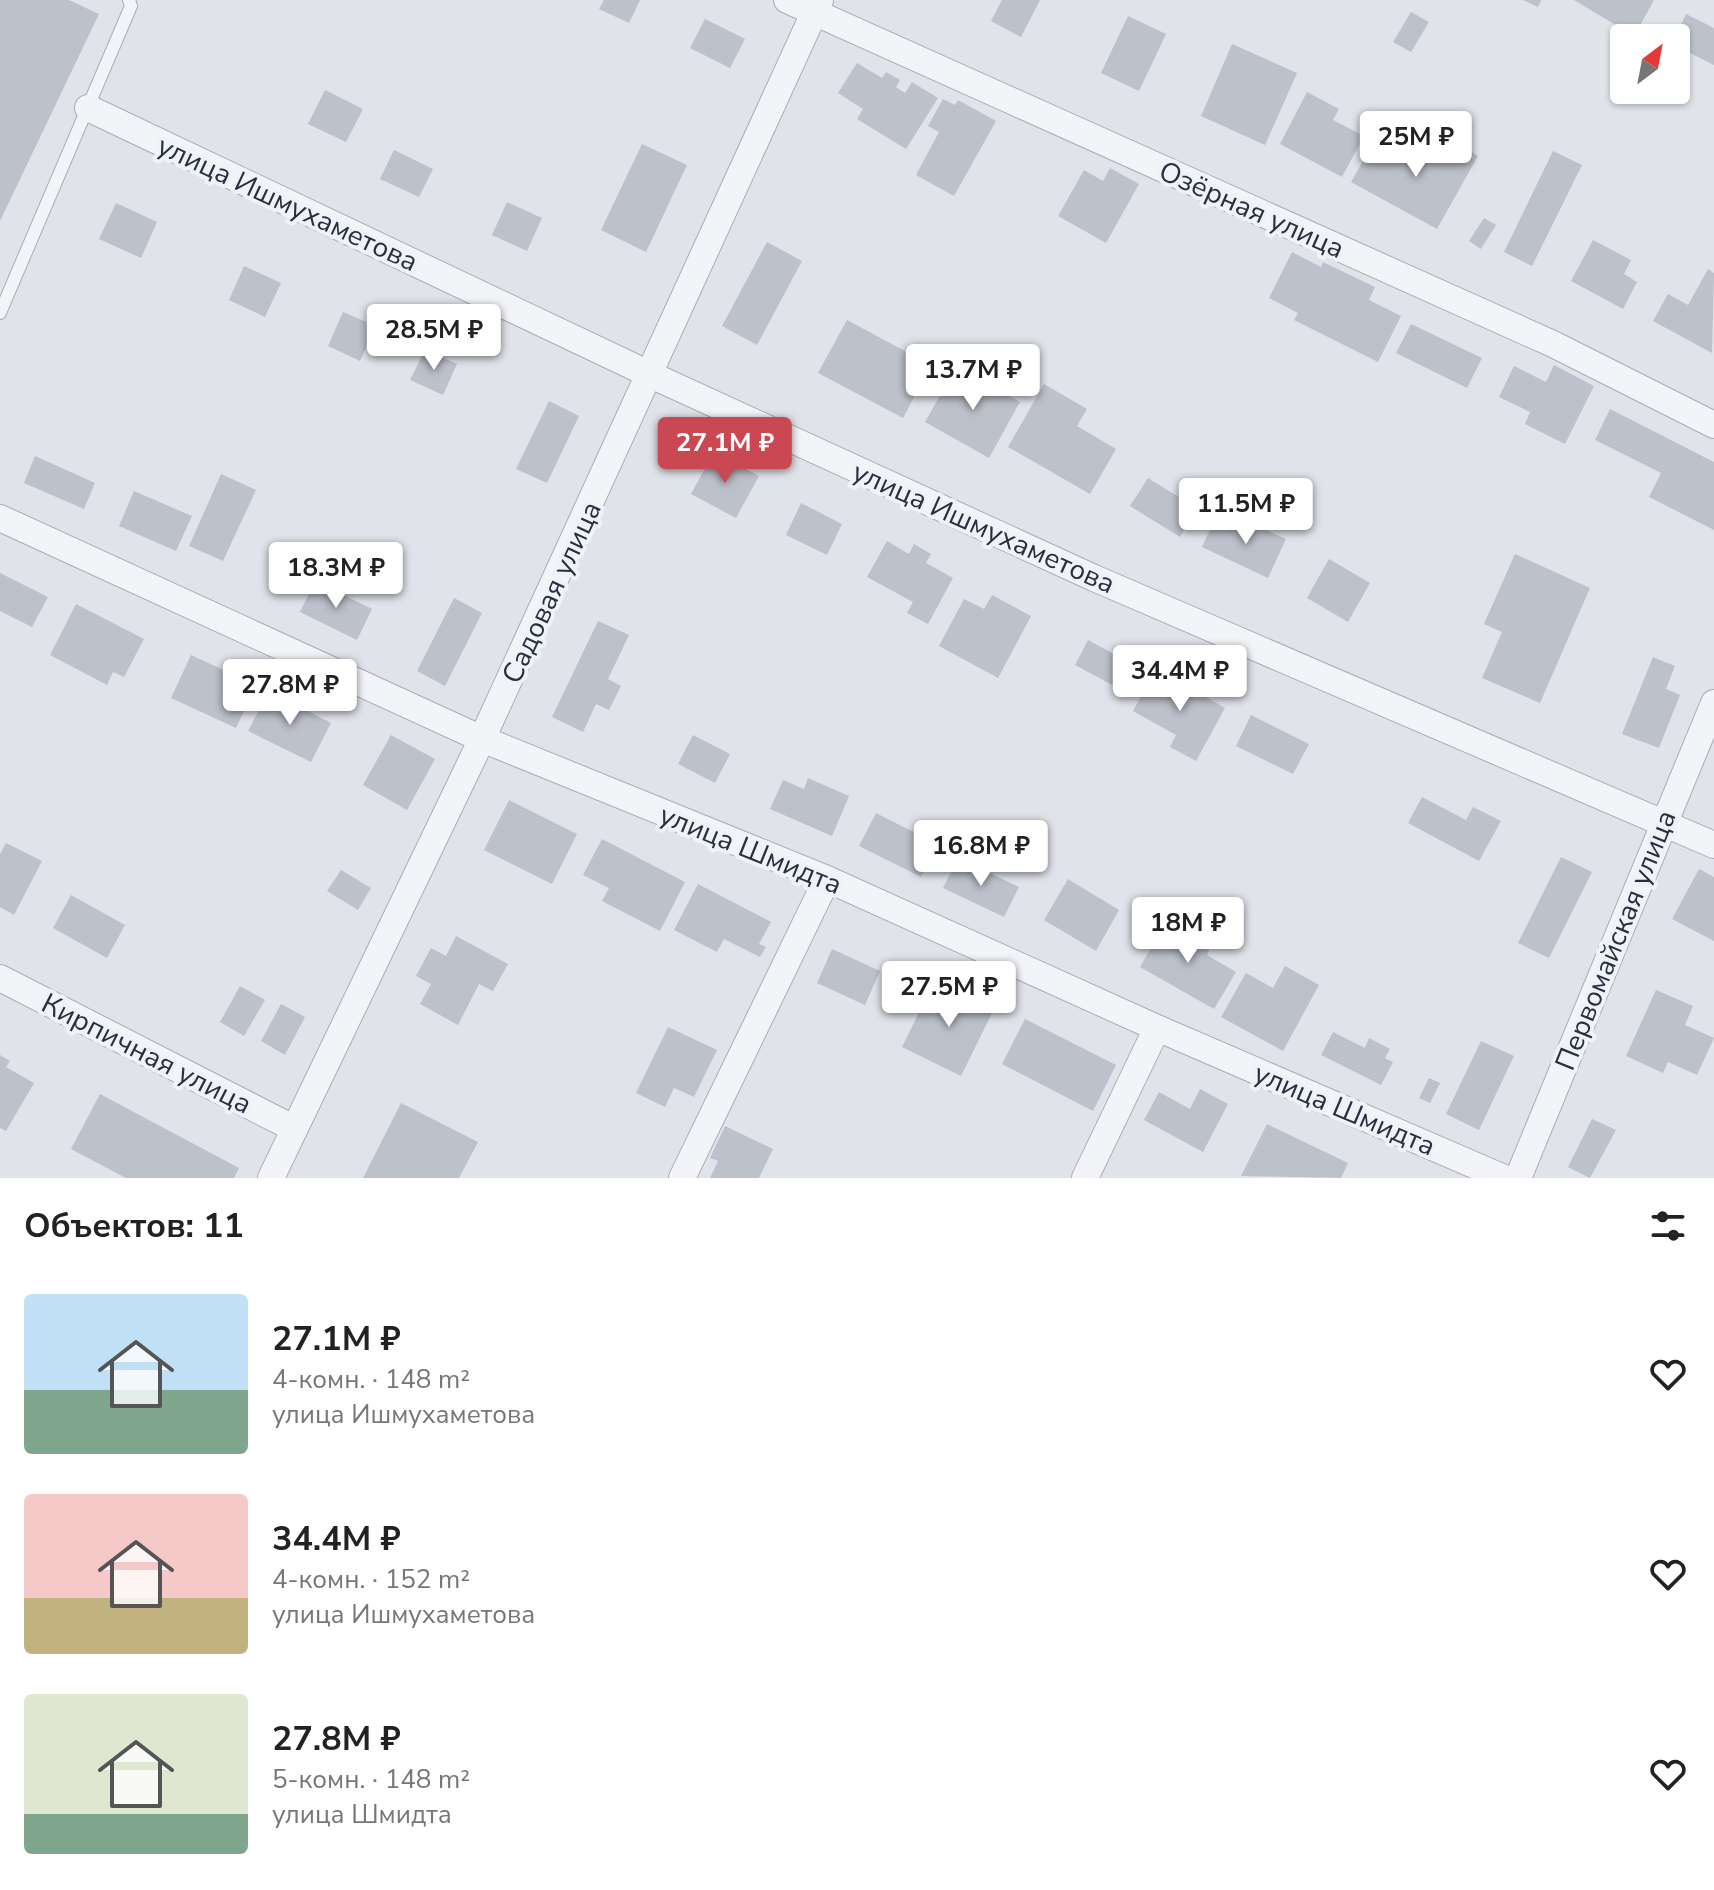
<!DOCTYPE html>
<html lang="ru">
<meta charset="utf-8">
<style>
body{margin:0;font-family:"Nunito Sans",sans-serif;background:#f6f6f6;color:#222;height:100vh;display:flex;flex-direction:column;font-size:30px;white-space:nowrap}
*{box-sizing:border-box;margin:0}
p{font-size:26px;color:#767676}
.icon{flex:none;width:44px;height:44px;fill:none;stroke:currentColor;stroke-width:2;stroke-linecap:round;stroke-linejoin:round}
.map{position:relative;height:1178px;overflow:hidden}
.details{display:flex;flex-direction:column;background:#fff;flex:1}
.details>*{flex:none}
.needle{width:52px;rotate:32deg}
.tools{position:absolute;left:1610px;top:24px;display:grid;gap:16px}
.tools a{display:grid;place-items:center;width:80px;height:80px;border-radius:8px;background:#fff;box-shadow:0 2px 6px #0004;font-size:40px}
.price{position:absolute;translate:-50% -68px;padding:0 18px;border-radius:8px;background:#fff;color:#222;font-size:26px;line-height:52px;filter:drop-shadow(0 2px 4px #0008)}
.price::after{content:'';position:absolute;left:50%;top:48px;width:24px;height:18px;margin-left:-12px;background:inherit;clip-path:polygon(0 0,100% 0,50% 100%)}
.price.active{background:#ca4851;color:#fff}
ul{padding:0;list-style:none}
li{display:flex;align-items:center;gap:24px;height:200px;padding:0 24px}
li span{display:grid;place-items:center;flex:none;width:224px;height:160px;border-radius:8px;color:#555}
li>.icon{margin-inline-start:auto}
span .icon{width:96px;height:96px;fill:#fffc;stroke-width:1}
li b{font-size:34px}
h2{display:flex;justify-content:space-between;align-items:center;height:96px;padding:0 24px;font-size:34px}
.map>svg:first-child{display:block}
</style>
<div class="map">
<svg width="1714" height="1178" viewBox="0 0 1714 1178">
<rect width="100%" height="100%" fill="#e0e3e9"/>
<path fill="#bdc1cb" d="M0 0H69L99 14 0 221Z
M604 0H640L629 23 599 9Z
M1002 0H1040L1021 37 991 21Z
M1523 0H1541L1538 7Z
M1574 0H1654L1634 36Z
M1411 12 1429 22 1411 52 1393 42Z
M1686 14 1714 28V65L1676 46 1675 38Z
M1128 16 1166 34 1139 91 1101 73Z
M705 19 745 39 730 68 690 48Z
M1232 44 1297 73 1265 145 1201 116Z
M857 63 882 78 886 72 900 80 896 87 905 93 912 82 938 98 906 149 857 119 863 109 838 93Z
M325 90 363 109 346 142 308 124Z
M1307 92 1339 109 1333 120 1364 136 1342 177 1280 144Z
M943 99 955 105 958 100 996 121 954 196 916 175 939 132 928 126Z
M1374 141 1392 152 1396 145 1418 158 1425 147 1445 158 1453 142 1478 156 1437 229 1351 182Z
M642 144 687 165 646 252 601 230Z
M394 150 433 169 419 197 380 179Z
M1553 151 1582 165 1532 266 1504 252Z
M1110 168 1139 184 1106 243 1058 216 1084 170 1103 181Z
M507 202 542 218 527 251 492 235Z
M116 203 157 222 141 258 99 239Z
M1484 218 1496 225 1481 249 1469 241Z
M1593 240 1631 260 1624 274 1637 282 1623 309 1571 281Z
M767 242 802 261 757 345 722 326Z
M1292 252 1321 267 1323 262 1375 287 1369 300 1401 316 1378 362 1294 320 1298 313 1269 298Z
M244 266 281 283 265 317 229 300Z
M1708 269 1714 273 1712 353 1653 321 1668 294 1688 305Z
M343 312 376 326 360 361 328 346Z
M847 320 931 365 903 418 818 373Z
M1411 324 1482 358 1467 388 1396 353Z
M425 350 457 364 443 395 410 380Z
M1554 365 1594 386 1565 444 1525 424 1530 412 1499 397 1514 366 1546 382Z
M957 366 1020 402 989 458 925 422Z
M1044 384 1087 409 1077 426 1116 449 1090 494 1008 447Z
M549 401 579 416 547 483 516 469Z
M1610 409 1714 462V530L1649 497 1661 473 1595 440Z
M714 452 759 476 736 518 691 494Z
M35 456 95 483 84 509 24 483Z
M221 474 256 490 223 561 189 546Z
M1148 478 1198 509 1180 537 1130 506Z
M134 491 192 516 176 551 119 526Z
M801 503 842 524 827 555 786 535Z
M1238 517 1286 539 1268 578 1202 547 1214 521 1232 529Z
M887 541 909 554 914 544 931 554 926 563 953 578 928 624 907 613 913 602 867 577Z
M1515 554 1590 588 1540 703 1482 678 1502 632 1484 624Z
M1329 559 1370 583 1348 622 1307 598Z
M0 573 48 597 32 627 0 611Z
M315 581 372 609 357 640 300 612Z
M992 595 1031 616 998 678 939 646 964 599 984 609Z
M454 598 482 613 445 686 417 671Z
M76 604 144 639 124 677 113 672 107 685 50 655Z
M598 621 629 635 608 679 621 686 609 710 596 704 583 732 552 717Z
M1088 640 1131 663 1118 688 1075 665Z
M191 655 256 685 236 728 171 698Z
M1653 657 1675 666 1666 689 1680 695 1659 748 1622 734Z
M1156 669 1225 708 1196 761 1170 747 1176 735 1133 711Z
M269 691 331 723 311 762 248 731Z
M1251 715 1309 744 1293 774 1236 746Z
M391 735 435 759 407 810 363 785Z
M693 735 730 754 715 783 678 764Z
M808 778 849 796 832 836 770 809 783 780 804 789Z
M1422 797 1466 820 1473 807 1501 821 1479 861 1408 823Z
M509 800 577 834 552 884 484 850Z
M876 813 937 844 921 877 859 846Z
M602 839 685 882 660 931 602 901 609 888 583 875Z
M6 843 42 861 14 915 0 907V854Z
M1561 857 1592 872 1549 958 1518 943Z
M958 858 1019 887 1004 917 943 888Z
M1699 869 1714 877V941L1672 919Z
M341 870 371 888 358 910 327 891Z
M1068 879 1119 910 1096 951 1044 920Z
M698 884 771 922 759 944 766 947 760 957 724 939 717 952 674 930Z
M71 895 125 925 107 958 53 928Z
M1167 920 1211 946 1207 955 1236 972 1214 1009 1140 967Z
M456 936 508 964 493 991 479 984 458 1025 420 1004 431 984 416 976 431 948 446 956Z
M832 949 880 971 865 1005 817 983Z
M1285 966 1319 985 1283 1051 1221 1017 1246 973 1273 988Z
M951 984 996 1005 961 1076 902 1047 929 992 944 1000Z
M240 986 265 1000 244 1036 220 1022Z
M1656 990 1693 1006 1685 1025 1714 1038 1697 1075 1668 1062 1663 1073 1626 1056Z
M281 1004 305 1017 285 1055 261 1041Z
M1025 1019 1116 1065 1093 1111 1002 1064Z
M668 1027 717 1050 694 1097 674 1088 665 1107 636 1093Z
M1333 1032 1365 1048 1369 1038 1390 1049 1385 1058 1393 1062 1381 1085 1321 1055Z
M1481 1041 1514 1056 1479 1130 1446 1114Z
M0 1055 10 1061 6 1067 34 1083 6 1131 0 1128Z
M1429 1078 1440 1083 1430 1103 1419 1098Z
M1200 1089 1228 1104 1203 1152 1144 1120 1159 1092 1190 1109Z
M100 1094 239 1168 234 1178H126L71 1149Z
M401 1103 478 1142 459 1178H363Z
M1592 1119 1616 1130 1590 1178 1568 1167Z
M1267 1124 1348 1163 1341 1178 1241 1176Z
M725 1126 773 1149 759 1178H710L718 1161 710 1158Z"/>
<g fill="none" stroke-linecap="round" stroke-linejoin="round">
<defs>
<path id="lane" d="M0 313 131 6 129 0"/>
<path id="street" d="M787 0 1553 344 1714 425
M88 108 651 375 1094 578 1714 845
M0 518 482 739 827 879 1157 1028 1504 1178
M0 978 293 1128
M271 1178 482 739 820 0
M682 1178 827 879
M1085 1178 1157 1028
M1518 1178 1714 703"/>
</defs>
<use href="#lane" stroke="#a9adb6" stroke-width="14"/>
<use href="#street" stroke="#a9adb6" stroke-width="28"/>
<use href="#lane" stroke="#f3f4f7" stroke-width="12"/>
<use href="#street" stroke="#f3f4f7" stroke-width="26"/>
</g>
<g text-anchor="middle" stroke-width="8" stroke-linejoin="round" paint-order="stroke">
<g font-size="28" fill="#292f40" stroke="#eff2f6">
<text transform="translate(288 203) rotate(25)" y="10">улица Ишмухаметова</text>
<text transform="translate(1252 209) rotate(24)" y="10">Озёрная улица</text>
<text transform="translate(984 527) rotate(24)" y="10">улица Ишмухаметова</text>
<text transform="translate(551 592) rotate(-65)" y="10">Садовая улица</text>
<text transform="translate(751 849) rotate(22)" y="10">улица Шмидта</text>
<text transform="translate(1615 940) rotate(-68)" y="10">Первомайская улица</text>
<text transform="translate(147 1053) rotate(27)" y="10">Кирпичная улица</text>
<text transform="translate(1345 1109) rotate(23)" y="10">улица Шмидта</text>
</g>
</g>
</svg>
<div class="tools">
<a><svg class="needle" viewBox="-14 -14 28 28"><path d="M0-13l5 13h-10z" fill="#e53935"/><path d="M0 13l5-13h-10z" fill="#767676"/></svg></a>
</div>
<b class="price" style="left:1416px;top:179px">25M ₽</b>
<b class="price" style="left:434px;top:372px">28.5M ₽</b>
<b class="price" style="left:973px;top:412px">13.7M ₽</b>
<b class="price active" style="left:725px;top:485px">27.1M ₽</b>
<b class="price" style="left:1246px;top:546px">11.5M ₽</b>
<b class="price" style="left:336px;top:610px">18.3M ₽</b>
<b class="price" style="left:1180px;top:713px">34.4M ₽</b>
<b class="price" style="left:290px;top:727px">27.8M ₽</b>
<b class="price" style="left:981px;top:888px">16.8M ₽</b>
<b class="price" style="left:1188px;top:965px">18M ₽</b>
<b class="price" style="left:949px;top:1029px">27.5M ₽</b>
</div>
<section class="details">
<h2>Объектов: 11<svg class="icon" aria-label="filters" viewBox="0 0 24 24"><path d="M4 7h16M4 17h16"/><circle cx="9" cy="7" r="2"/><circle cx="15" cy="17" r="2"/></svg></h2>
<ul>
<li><span style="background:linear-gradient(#bfe0f5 60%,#7fa58c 0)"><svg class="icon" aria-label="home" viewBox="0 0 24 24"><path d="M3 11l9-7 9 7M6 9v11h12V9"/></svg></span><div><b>27.1M ₽</b><p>4-комн. · 148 m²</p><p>улица Ишмухаметова</p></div><svg class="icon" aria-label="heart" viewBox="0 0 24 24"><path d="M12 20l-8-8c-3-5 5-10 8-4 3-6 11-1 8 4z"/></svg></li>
<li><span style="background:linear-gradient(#f6c9c9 65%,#c2b280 0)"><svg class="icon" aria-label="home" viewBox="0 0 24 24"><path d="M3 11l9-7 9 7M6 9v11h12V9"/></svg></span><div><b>34.4M ₽</b><p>4-комн. · 152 m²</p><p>улица Ишмухаметова</p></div><svg class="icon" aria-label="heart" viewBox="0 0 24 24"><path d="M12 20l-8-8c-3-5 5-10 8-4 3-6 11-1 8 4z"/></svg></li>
<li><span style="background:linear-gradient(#dfe7d0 75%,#7fa58c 0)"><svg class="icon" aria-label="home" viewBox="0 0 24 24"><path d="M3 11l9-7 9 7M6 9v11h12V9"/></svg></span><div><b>27.8M ₽</b><p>5-комн. · 148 m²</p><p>улица Шмидта</p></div><svg class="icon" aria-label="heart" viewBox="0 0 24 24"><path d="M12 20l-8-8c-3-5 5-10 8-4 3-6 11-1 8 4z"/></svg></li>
</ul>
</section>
